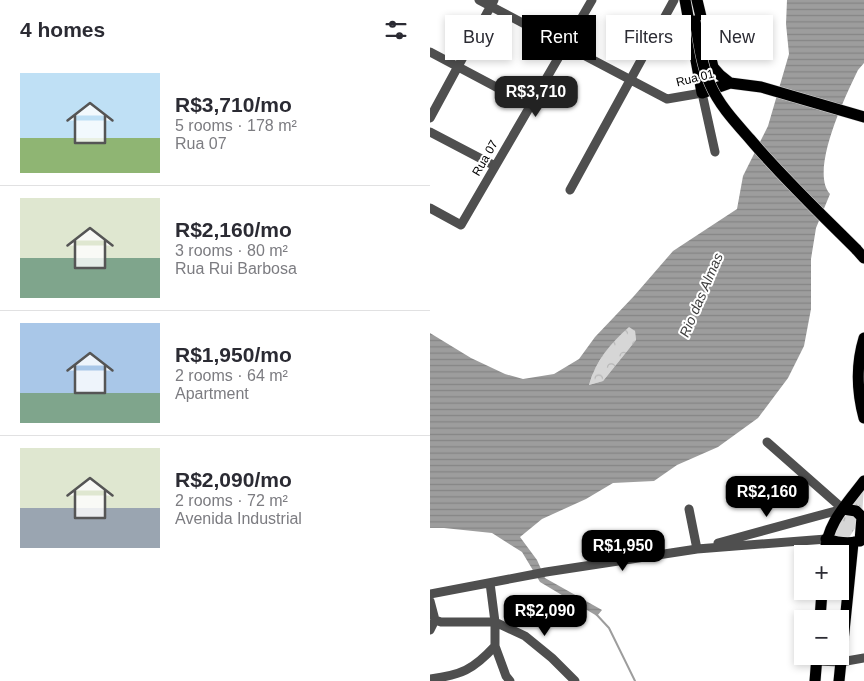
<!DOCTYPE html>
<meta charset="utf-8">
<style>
body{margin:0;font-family:Arial,sans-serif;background:#f7f7f7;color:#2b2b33;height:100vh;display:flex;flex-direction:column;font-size:19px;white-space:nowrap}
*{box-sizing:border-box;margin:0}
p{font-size:16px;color:#7c7c81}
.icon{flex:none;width:28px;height:28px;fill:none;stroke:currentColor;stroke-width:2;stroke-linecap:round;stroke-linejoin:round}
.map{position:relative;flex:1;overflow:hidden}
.panel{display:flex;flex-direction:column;background:#fff;width:430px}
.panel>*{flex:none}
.guide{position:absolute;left:15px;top:15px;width:344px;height:45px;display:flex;gap:10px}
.buttons{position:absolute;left:364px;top:545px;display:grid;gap:10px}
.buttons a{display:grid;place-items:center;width:55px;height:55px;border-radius:0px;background:#fff;box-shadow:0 2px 8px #0003;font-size:25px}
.price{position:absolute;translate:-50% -42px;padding:0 11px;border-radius:10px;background:#000;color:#fff;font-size:16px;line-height:32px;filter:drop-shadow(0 1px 2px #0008)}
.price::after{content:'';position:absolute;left:50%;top:30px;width:15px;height:11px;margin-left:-8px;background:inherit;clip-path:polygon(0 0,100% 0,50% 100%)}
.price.selected{background:#222;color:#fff}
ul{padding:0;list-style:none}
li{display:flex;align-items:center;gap:15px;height:125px;padding:0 20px}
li+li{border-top:1px solid #e1e1e2}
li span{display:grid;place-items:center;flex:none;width:140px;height:100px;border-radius:0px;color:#555}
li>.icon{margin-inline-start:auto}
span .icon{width:60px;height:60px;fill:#fffc;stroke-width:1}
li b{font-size:21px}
h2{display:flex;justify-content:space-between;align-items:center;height:60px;padding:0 20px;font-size:21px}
.pill{padding:0 18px;border-radius:0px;background:#fff;box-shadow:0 2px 8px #0003;font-size:18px;line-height:45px}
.pill.selected{background:#000;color:#fff}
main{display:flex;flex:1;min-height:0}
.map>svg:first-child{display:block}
</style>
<main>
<section class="panel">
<h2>4 homes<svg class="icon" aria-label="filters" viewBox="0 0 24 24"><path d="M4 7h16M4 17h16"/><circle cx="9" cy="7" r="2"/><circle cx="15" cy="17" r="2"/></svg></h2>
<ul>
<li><span style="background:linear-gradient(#bfe0f5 65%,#8fb573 0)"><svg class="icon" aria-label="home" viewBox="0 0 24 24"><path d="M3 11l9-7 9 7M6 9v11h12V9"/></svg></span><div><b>R$3,710/mo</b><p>5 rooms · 178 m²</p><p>Rua 07</p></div></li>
<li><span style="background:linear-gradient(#dfe7d0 60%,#7fa58c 0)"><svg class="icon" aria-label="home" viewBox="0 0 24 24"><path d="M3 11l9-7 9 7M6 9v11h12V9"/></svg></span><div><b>R$2,160/mo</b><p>3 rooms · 80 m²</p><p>Rua Rui Barbosa</p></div></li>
<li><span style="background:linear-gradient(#a9c7e8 70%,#7fa58c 0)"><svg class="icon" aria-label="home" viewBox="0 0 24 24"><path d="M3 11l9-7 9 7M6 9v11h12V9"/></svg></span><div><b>R$1,950/mo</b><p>2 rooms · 64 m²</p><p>Apartment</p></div></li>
<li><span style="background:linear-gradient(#dfe7d0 60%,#9aa5b1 0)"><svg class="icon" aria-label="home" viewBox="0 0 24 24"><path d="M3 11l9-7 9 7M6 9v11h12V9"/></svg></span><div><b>R$2,090/mo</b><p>2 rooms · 72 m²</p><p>Avenida Industrial</p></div></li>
</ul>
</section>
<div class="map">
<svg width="434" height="681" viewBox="0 0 434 681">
<defs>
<pattern id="forest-crowns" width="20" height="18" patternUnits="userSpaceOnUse" patternTransform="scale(1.25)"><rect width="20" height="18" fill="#d6d6d6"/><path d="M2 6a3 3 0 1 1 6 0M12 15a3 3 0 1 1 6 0" fill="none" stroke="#b6b6b6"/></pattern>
<pattern id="park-tufts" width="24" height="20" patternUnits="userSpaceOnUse" patternTransform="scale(1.25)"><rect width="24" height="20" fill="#d6d6d6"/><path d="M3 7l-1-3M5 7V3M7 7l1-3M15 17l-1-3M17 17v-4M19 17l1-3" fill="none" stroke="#b6b6b6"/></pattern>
<pattern id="water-rules" width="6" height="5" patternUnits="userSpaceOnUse" patternTransform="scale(1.25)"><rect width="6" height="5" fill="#9d9d9d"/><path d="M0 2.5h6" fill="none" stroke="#858585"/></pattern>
</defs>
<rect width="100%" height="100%" fill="#fff"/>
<path fill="url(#forest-crowns)" d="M199 326 205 331 206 340 173 381 159 385 164 370 179 345Z"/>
<path fill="url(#park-tufts)" d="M434 488 432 515 417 507Z
M417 511 430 521 416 542 401 534Z"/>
<path fill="url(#water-rules)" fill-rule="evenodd" d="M357 0H434V63L428 70C416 95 379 171 400 194L386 228 381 259V309L374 346 358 378 328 418 288 447 247 465 224 481 183 483 156 499 112 519 90 537 107 560 115 578 172 610 167 616 110 582 92 552 62 533 14 528H0V333L41 358 75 374 93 379 124 374 149 359 165 337 204 296 243 251 307 209 313 176 338 126 359 54 356 24ZM199 327 205 331 206 340 173 381 159 385C166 360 180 344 199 327Z"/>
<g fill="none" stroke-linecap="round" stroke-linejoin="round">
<path stroke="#9d9d9d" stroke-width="2" d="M166 614 179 628 205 681"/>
<defs>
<path id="major" d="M255 0 272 93 300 83 331 87 434 117
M267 0 283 67 290 75 300 83
M426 249 434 258
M434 338C426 364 427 392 434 418
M413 509 426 511 432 517 430 541
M396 539C406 542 418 545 428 541
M395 554C397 523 416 505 434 481
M390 619 392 591
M385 681 387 656
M409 681 423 543"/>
</defs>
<use href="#major" stroke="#dbdbdb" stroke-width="12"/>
<path stroke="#4f4f4f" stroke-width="9" d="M49 0 237 99 272 93 285 152
M0 52 100 105
M0 118 64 0
M0 132 65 166
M140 190 244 0
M0 208 31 225 162 0
M337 442 413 509
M259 509 267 549
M288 543 413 509
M60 583 65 622V646L76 676 80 681
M0 594 116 572 267 549 396 539
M0 601 5 620 11 622H65L95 636 122 658 145 681
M0 630 5 620
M386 661 411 662 434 658
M0 679C31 675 43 670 65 646"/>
<use href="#major" stroke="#000" stroke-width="11"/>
<defs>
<path id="major-bridge" d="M265 21C269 42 271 64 280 84 289 105 305 122 320 139 353 178 390 213 426 249"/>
</defs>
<use href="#major-bridge" stroke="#dbdbdb" stroke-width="12" stroke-linecap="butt"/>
<use href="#major-bridge" stroke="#000" stroke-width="11"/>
</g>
<g text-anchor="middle" stroke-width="4" stroke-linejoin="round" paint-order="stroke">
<g font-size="12" fill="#000" stroke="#fff">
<text transform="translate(265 78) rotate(-14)" y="4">Rua 01</text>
<text transform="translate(55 158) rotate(-60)" y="4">Rua 07</text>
</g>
<g font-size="14" font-style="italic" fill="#3e3e3e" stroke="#fff">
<text transform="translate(271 295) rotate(-67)" y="5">Rio das Almas</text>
</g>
</g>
</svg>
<div class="buttons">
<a>+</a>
<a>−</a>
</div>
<b class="price selected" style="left:106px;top:118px">R$3,710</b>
<b class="price" style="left:337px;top:518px">R$2,160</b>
<b class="price" style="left:193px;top:572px">R$1,950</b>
<b class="price" style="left:115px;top:637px">R$2,090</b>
<div class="guide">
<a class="pill">Buy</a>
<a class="pill selected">Rent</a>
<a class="pill">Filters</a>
<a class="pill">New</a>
</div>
</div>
</main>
